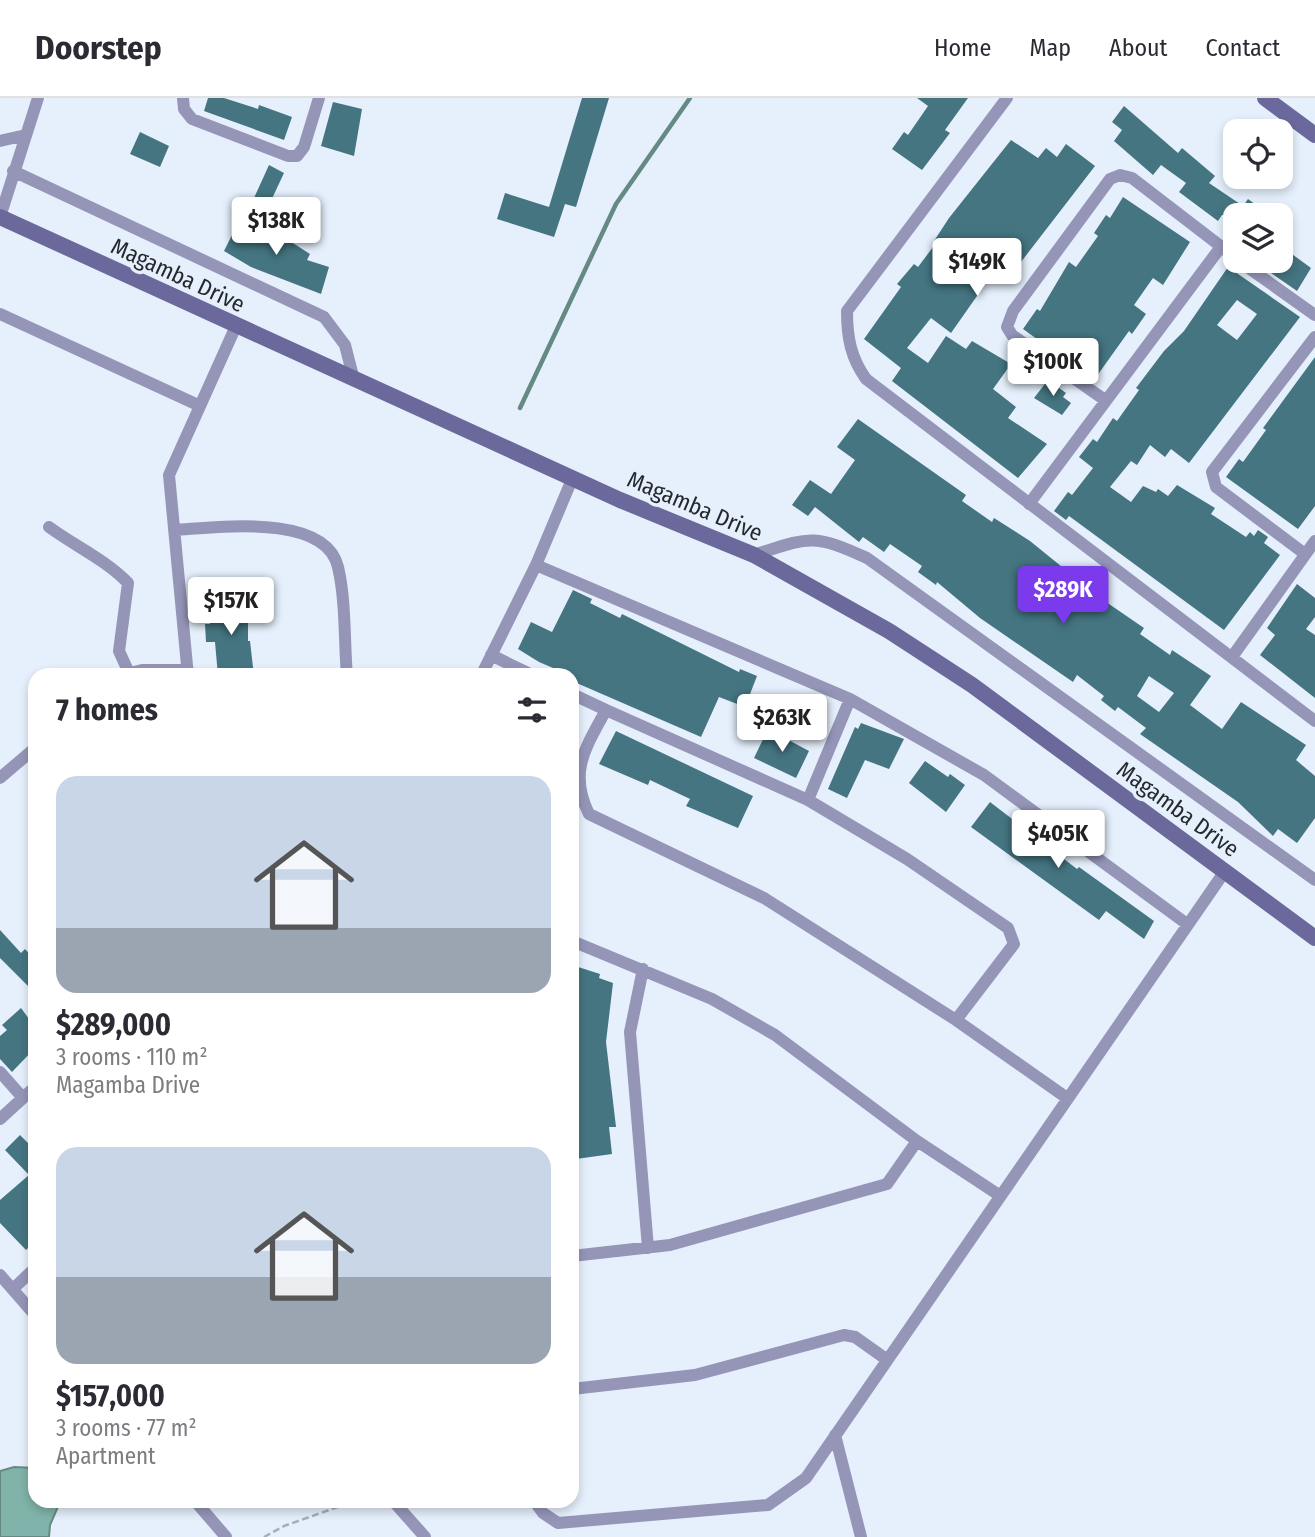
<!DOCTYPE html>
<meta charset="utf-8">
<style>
body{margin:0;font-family:"Fira Sans Condensed",sans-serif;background:#f7f7f7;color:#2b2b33;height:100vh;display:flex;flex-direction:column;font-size:26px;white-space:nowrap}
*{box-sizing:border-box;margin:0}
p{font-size:23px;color:#7c7c81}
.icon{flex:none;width:38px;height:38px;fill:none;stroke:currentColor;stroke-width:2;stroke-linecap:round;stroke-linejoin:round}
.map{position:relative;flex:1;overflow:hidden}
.side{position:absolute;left:28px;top:570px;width:551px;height:840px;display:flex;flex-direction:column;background:#fff;border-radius:21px;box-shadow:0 4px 10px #0003}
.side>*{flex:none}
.controls{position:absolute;left:1223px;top:21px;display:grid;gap:14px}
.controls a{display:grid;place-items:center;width:70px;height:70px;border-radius:14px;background:#fff;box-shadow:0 4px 10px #0003;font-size:35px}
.price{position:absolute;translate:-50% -60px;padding:0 16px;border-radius:7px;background:#fff;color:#222;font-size:23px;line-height:46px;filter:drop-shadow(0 2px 4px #0008)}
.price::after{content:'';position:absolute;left:50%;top:42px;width:21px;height:16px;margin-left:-10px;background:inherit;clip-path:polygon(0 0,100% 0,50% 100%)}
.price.selected{background:#7c3aed;color:#fff}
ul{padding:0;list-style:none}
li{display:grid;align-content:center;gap:14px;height:371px;padding:0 28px}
li span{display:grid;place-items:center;height:217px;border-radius:21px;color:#555}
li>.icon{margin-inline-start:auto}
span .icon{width:126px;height:126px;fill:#fffc;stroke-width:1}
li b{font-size:30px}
h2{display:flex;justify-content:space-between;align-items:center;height:84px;padding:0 28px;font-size:30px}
header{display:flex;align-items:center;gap:42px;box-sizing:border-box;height:98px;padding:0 35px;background:#fff;border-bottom:2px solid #e1e1e2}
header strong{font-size:33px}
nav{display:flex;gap:38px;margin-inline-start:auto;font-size:24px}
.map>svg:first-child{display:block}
</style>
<header>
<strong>Doorstep</strong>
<nav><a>Home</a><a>Map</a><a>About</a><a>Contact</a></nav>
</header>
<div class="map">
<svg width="1315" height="1439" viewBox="0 0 1315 1439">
<rect width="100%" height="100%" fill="#e5f0fc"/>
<path fill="#80b3a9" stroke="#658a84" stroke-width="2" d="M14 1369 35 1370V1404H60L50 1427 49 1439H0V1373Z"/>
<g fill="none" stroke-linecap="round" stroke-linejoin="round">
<path stroke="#658a84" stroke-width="4.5" d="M520 310 616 106 690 0"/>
</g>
<path fill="#447581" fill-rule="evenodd" d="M208 0H224L258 11 259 7 292 19 284 42 204 13Z
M582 0H609L576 109 565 106 554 139 497 121 505 95 549 109Z
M917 0H968L945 32 950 35 922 72 892 51 904 34 908 37 928 8Z
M333 4 362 11 354 58 321 48Z
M1124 8 1178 55 1182 50 1215 78 1209 85 1243 108 1248 101 1270 117H1222L1218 123 1179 94 1186 85 1161 67 1153 77 1114 43 1122 32 1112 24Z
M140 34 169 48 160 69 130 56Z
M1011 42 1038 60 1046 50 1057 59 1066 46 1095 68 1014 173 1002 164 1005 160 986 146 963 175 984 188 951 235 931 220 907 250 928 265 946 238 966 251 972 243 1011 266 993 291 1016 309 1008 320 1047 346 1018 380 892 283 901 270 864 241 901 189 897 186 914 166 918 169 936 145 934 143 949 120Z
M269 67 284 75 269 107 254 100Z
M1123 99 1190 144 1163 187 1153 180 1134 207 1146 216 1132 236 1129 233 1094 282 1023 231 1037 211 1040 213 1069 164 1076 169 1098 138 1094 135 1106 117 1110 120Z
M240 121 285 140 310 156 307 162 329 169 321 196 251 169 224 153Z
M1281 148 1311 170 1297 193 1254 163H1281Z
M1228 169 1300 219 1189 365 1171 351 1165 359 1150 347 1137 367 1131 363 1110 389 1131 404 1143 388 1156 394 1158 391 1168 398 1177 387 1215 410 1211 416 1246 439 1250 434 1254 438 1258 432 1268 439 1264 445 1280 457 1224 532 1069 418 1066 422 1054 413 1068 394 1072 397 1093 370 1079 359 1093 341 1097 344 1113 320 1117 323 1139 292 1136 290 1164 253 1184 233ZM1237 202 1257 216 1237 242 1217 227Z
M1315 259V408L1298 431 1226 379 1239 361 1243 364 1266 332 1263 330Z
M1048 282 1066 295 1063 299 1071 305 1062 317 1034 300Z
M858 321 966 397 962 403 992 424 994 420 1030 443 1072 477 1063 489 1085 505 1093 495 1144 530 1140 536 1170 557 1172 552 1211 578 1190 607 1222 631 1241 604 1306 647 1296 662 1315 678V720L1297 745 1278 731 1273 738 1238 704 1140 636 1146 630 1118 609 1115 613 1101 602 1104 598 1077 577 1073 584 980 520 937 484 936 487 918 474 922 468 890 446 884 454 863 439 859 444 815 409 808 418 792 407 810 382 831 396 855 362 837 349ZM1149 578 1174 595 1159 614 1137 598Z
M1297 486 1315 500V519L1306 531 1315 537V600L1260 557 1275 537 1267 530Z
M573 492 592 501 590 505 620 520 622 516 739 574 740 571 757 578 745 609 719 599 701 639 572 583V578L539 564 518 551 531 524 552 534Z
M248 500V543H250L254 578H218L215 544H206L205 526H210L208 504Z
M861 625 904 641 889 671 865 662 847 700 828 691 855 629 858 631Z
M768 631 809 653 796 680 754 660Z
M616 633 753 698 738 730 686 708 690 701 650 682 648 687 599 666Z
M925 663 948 679 950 676 965 687 946 714 909 685Z
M990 704 1077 771 1079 769 1154 823 1144 841 1106 813 1099 822 971 729Z
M0 832 21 855 25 851 35 862V895L0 860Z
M575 868 600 876 599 880 613 885 606 944 616 1029H609L612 1056 576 1061 573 1040 579 1039 572 958Z
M21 910 35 929V950L12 974 0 961V938L7 932 2 927Z
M20 1037 35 1052V1143L26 1152 0 1125V1102L29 1077 5 1052Z"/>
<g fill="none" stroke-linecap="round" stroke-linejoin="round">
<path stroke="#a6afb8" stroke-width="2.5" stroke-dasharray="7 3.5" stroke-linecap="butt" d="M264 1439 284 1428 352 1404"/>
<path stroke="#9595b8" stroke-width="12" d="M183 0 184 11 192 21 288 58H297L304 49 319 0
M1007 0 847 213C847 240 851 260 866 281L1315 623
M0 43 26 37
M13 73 324 219 345 247 354 282
M0 119 38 0
M1239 163 1315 217
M0 216 198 307
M1105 302 1012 237 1007 229 1013 213 1110 81 1120 77 1132 80 1236 160
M1029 406 1220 150
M49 429C75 448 106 462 128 485L119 553 129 575
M174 432C214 430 325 414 338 469 346 503 344 543 347 578
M1305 456 1216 389 1212 374 1315 239
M754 457C810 439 812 435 867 460L1315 782
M536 467 850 601 808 702
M491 557 534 578
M1232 559 1315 443
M122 577 142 572H188
M188 578 169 377 236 228
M481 578 536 467 573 379
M572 596 606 612C586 649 568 674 589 716L764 800 956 922 1067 1000
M850 601 984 677 1187 826
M606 612 808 702 907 761 1008 830 1014 846 956 922
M0 680 35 650
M572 843 712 901 775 937 917 1043 999 1097
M643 871 630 934 648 1150
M0 974 23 1000
M0 1021 35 989
M572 1158 670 1147 887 1086 917 1043
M0 1177 35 1217
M13 1191 35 1170
M572 1291 695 1277 844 1237 855 1239 886 1261
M835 1337 861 1439
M196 1404 226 1439
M394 1404 425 1439
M535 1404 543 1415 558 1425 768 1407 806 1380 1225 773"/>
<path stroke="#6b699c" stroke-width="16" d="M1265 0 1315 37
M0 119 620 402 754 457 889 533 972 587 1315 840"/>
</g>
<g text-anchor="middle" stroke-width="7" stroke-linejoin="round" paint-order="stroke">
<g font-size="23" fill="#25292d" stroke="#e5f0fc">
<text transform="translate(178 177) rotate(25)" y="8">Magamba Drive</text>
<text transform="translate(695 408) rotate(23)" y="8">Magamba Drive</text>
<text transform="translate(1178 711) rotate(36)" y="8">Magamba Drive</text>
</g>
</g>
</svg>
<div class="controls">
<a><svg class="icon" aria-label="locate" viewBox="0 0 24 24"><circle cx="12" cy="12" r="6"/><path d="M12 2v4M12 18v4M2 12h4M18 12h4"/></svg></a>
<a><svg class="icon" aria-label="layers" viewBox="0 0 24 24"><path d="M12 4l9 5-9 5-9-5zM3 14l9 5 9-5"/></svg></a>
</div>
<b class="price" style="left:276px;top:159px">$138K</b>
<b class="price" style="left:977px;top:200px">$149K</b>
<b class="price" style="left:1053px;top:300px">$100K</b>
<b class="price selected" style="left:1063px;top:528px">$289K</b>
<b class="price" style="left:231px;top:539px">$157K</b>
<b class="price" style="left:782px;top:656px">$263K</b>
<b class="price" style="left:1058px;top:772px">$405K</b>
<section class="side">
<h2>7 homes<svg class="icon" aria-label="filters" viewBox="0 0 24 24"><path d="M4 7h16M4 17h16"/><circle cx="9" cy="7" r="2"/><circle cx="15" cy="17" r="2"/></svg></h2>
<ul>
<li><span style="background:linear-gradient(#c9d6e8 70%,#9aa5b1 0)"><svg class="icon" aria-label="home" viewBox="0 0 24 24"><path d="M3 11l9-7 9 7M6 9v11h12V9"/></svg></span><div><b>$289,000</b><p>3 rooms · 110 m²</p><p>Magamba Drive</p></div></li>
<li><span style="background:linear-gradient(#c9d6e8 60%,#9aa5b1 0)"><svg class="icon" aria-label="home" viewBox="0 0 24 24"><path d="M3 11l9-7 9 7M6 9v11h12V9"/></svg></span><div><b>$157,000</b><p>3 rooms · 77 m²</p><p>Apartment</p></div></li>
</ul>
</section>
</div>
